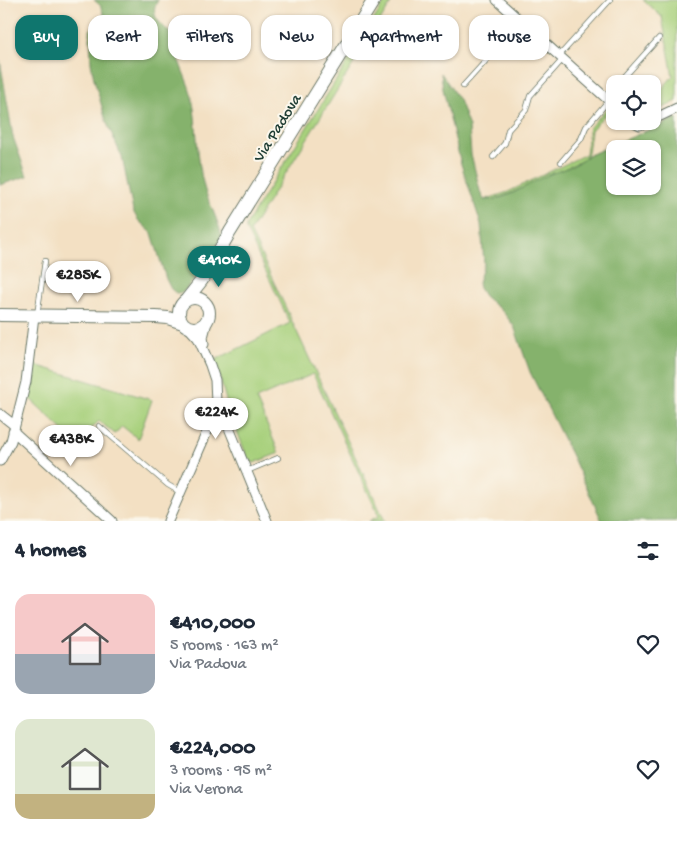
<!DOCTYPE html>
<meta charset="utf-8">
<style>
body{margin:0;font-family:"Gochi Hand",sans-serif;background:#f6f6f7;color:#1f2937;height:100vh;display:flex;flex-direction:column;font-size:19px;white-space:nowrap}
*{box-sizing:border-box;margin:0}
p{font-size:16px;color:#747a83}
.icon{flex:none;width:28px;height:28px;fill:none;stroke:currentColor;stroke-width:2;stroke-linecap:round;stroke-linejoin:round}
.map{position:relative;height:521px;overflow:hidden}
.drawer{display:flex;flex-direction:column;background:#fff;flex:1}
.drawer>*{flex:none}
.hud{position:absolute;left:15px;top:15px;width:648px;height:45px;display:flex;gap:10px}
.tools{position:absolute;left:606px;top:75px;display:grid;gap:10px}
.tools a{display:grid;place-items:center;width:55px;height:55px;border-radius:10px;background:#fff;box-shadow:0 1px 4px #0004;font-size:25px}
.price{position:absolute;translate:-50% -42px;padding:0 11px;border-radius:18px;background:#fff;color:#222;font-size:16px;line-height:32px;filter:drop-shadow(0 1px 2px #0008)}
.price::after{content:'';position:absolute;left:50%;top:30px;width:15px;height:11px;margin-left:-8px;background:inherit;clip-path:polygon(0 0,100% 0,50% 100%)}
.price.current{background:#0f766e;color:#fff}
ul{padding:0;list-style:none}
li{display:flex;align-items:center;gap:15px;height:125px;padding:0 15px}
li span{display:grid;place-items:center;flex:none;width:140px;height:100px;border-radius:15px;color:#555}
li>.icon{margin-inline-start:auto}
span .icon{width:60px;height:60px;fill:#fffc;stroke-width:1}
li b{font-size:21px}
h2{display:flex;justify-content:space-between;align-items:center;height:60px;padding:0 15px;font-size:21px}
.pill{padding:0 18px;border-radius:15px;background:#fff;box-shadow:0 1px 4px #0004;font-size:18px;line-height:45px}
.pill.current{background:#0f766e;color:#fff}
.map>svg:first-child{display:block}
</style>
<div class="map">
<svg width="677" height="521" viewBox="0 0 677 521">
<rect width="100%" height="100%" fill="#fbf7ec"/>
<filter id="ink" filterUnits="userSpaceOnUse"><feTurbulence type="fractalNoise" baseFrequency=".02" numOctaves="2"/><feDisplacementMap in="SourceGraphic" scale="10" xChannelSelector="R" yChannelSelector="G"/><feConvolveMatrix kernelMatrix="1 2 1 2 8 2 1 2 1" color-interpolation-filters="sRGB"/></filter>
<filter id="wash" filterUnits="userSpaceOnUse"><feTurbulence type="fractalNoise" baseFrequency=".0096" numOctaves="4" result="noise"/><feDisplacementMap in="SourceGraphic" scale="20" xChannelSelector="R" yChannelSelector="G"/><feGaussianBlur stdDeviation="1.12" result="paint"/><feColorMatrix in="noise" values="0 0 0 0 0 0 0 0 0 0 0 0 0 0 0 0 0 1.4 0 .05"/><feComposite in="paint" operator="in"/></filter>
<g filter="url(#wash)">
<rect width="100%" height="100%" fill="#f3e0c3"/>
<path fill="#a7d07c" stroke="#638658" d="M386 0H393L250 231 385 521H369L379 516 313 374 256 399 279 453 254 463 248 459 229 411 215 360 290 323 246 229V225Z
M643 0H677V101L653 113V99L673 76 662 17Z
M608 107 610 109 591 130 588 153 583 160 509 194 492 200H484L508 192 586 154 589 128Z
M35 365 152 400 138 439 122 426 115 434 99 421 77 443 26 395Z"/>
<path fill="#85b26c" stroke="#527850" fill-rule="evenodd" d="M94 0H158C146 20 168 25 173 39 175 46 176 54 179 61 183 73 189 84 192 97 198 126 196 157 204 187 206 196 223 231 221 237 218 246 189 288 182 293H176L171 289 166 279 152 233 138 220 133 211 122 157 106 121 94 79 91 63 90 31 94 24 101 20 104 15 100 5Z
M0 60 13 137 27 176 0 185Z
M441 73 459 100 469 127 471 154 480 191 484 200C507 201 528 183 548 175 561 169 577 167 587 156L677 118V521H602L572 456 530 372 514 326 503 312 484 296 479 288 478 283 484 264 481 224 461 164 443 89ZM615 149H652V186H615Z"/>
</g>
<g filter="url(#ink)">
<g fill="none" stroke-linecap="round" stroke-linejoin="round">
<defs>
<path id="lane" d="M559 56 610 0
M618 84 659 38
M463 86 521 22
M606 98 615 88
M493 157 505 143 508 130 526 110 530 96 563 59
M561 162 581 139 586 127 608 101
M37 315 45 261
M99 426 168 485 180 492
M247 471 278 458"/>
<path id="street" d="M497 0 615 106
M652 120 677 108
M632 121 640 125 650 121
M204 344 203 337 207 322
M215 408 221 412 225 418 267 521
M0 414 14 425
M13 431 112 521
M0 461 11 441 26 382 34 316
M168 521 210 425 216 402 215 380 210 365 198 338 187 326"/>
<path id="secondary" d="M179 313a15 15 0 1 1 30 0a15 15 0 1 1-30 0Z
M187 299 202 280 230 232 374 0
M0 315 156 317 168 318 183 323"/>
</defs>
<use href="#lane" stroke="#697666" stroke-width="6"/>
<use href="#street" stroke="#697666" stroke-width="11"/>
<use href="#secondary" stroke="#697666" stroke-width="14"/>
<use href="#lane" stroke="#fff" stroke-width="4.5"/>
<use href="#street" stroke="#fff" stroke-width="9"/>
<use href="#secondary" stroke="#fff" stroke-width="12"/>
</g>
</g>
<g text-anchor="middle" stroke-width="4" stroke-linejoin="round" paint-order="stroke">
<g font-size="16" fill="#1f3d34" stroke="#fbf7ec">
<text transform="translate(276 127) rotate(-58)" y="6">Via Padova</text>
</g>
</g>
</svg>
<div class="tools">
<a><svg class="icon" aria-label="locate" viewBox="0 0 24 24"><circle cx="12" cy="12" r="6"/><path d="M12 2v4M12 18v4M2 12h4M18 12h4"/></svg></a>
<a><svg class="icon" aria-label="layers" viewBox="0 0 24 24"><path d="M12 4l9 5-9 5-9-5zM3 14l9 5 9-5"/></svg></a>
</div>
<b class="price current" style="left:219px;top:288px">€410K</b>
<b class="price" style="left:78px;top:303px">€285K</b>
<b class="price" style="left:216px;top:440px">€224K</b>
<b class="price" style="left:71px;top:467px">€438K</b>
<div class="hud">
<a class="pill current">Buy</a>
<a class="pill">Rent</a>
<a class="pill">Filters</a>
<a class="pill">New</a>
<a class="pill">Apartment</a>
<a class="pill">House</a>
</div>
</div>
<section class="drawer">
<h2>4 homes<svg class="icon" aria-label="filters" viewBox="0 0 24 24"><path d="M4 7h16M4 17h16"/><circle cx="9" cy="7" r="2"/><circle cx="15" cy="17" r="2"/></svg></h2>
<ul>
<li><span style="background:linear-gradient(#f6c9c9 60%,#9aa5b1 0)"><svg class="icon" aria-label="home" viewBox="0 0 24 24"><path d="M3 11l9-7 9 7M6 9v11h12V9"/></svg></span><div><b>€410,000</b><p>5 rooms · 163 m²</p><p>Via Padova</p></div><svg class="icon" aria-label="heart" viewBox="0 0 24 24"><path d="M12 20l-8-8c-3-5 5-10 8-4 3-6 11-1 8 4z"/></svg></li>
<li><span style="background:linear-gradient(#dfe7d0 75%,#c2b280 0)"><svg class="icon" aria-label="home" viewBox="0 0 24 24"><path d="M3 11l9-7 9 7M6 9v11h12V9"/></svg></span><div><b>€224,000</b><p>3 rooms · 95 m²</p><p>Via Verona</p></div><svg class="icon" aria-label="heart" viewBox="0 0 24 24"><path d="M12 20l-8-8c-3-5 5-10 8-4 3-6 11-1 8 4z"/></svg></li>
</ul>
</section>
